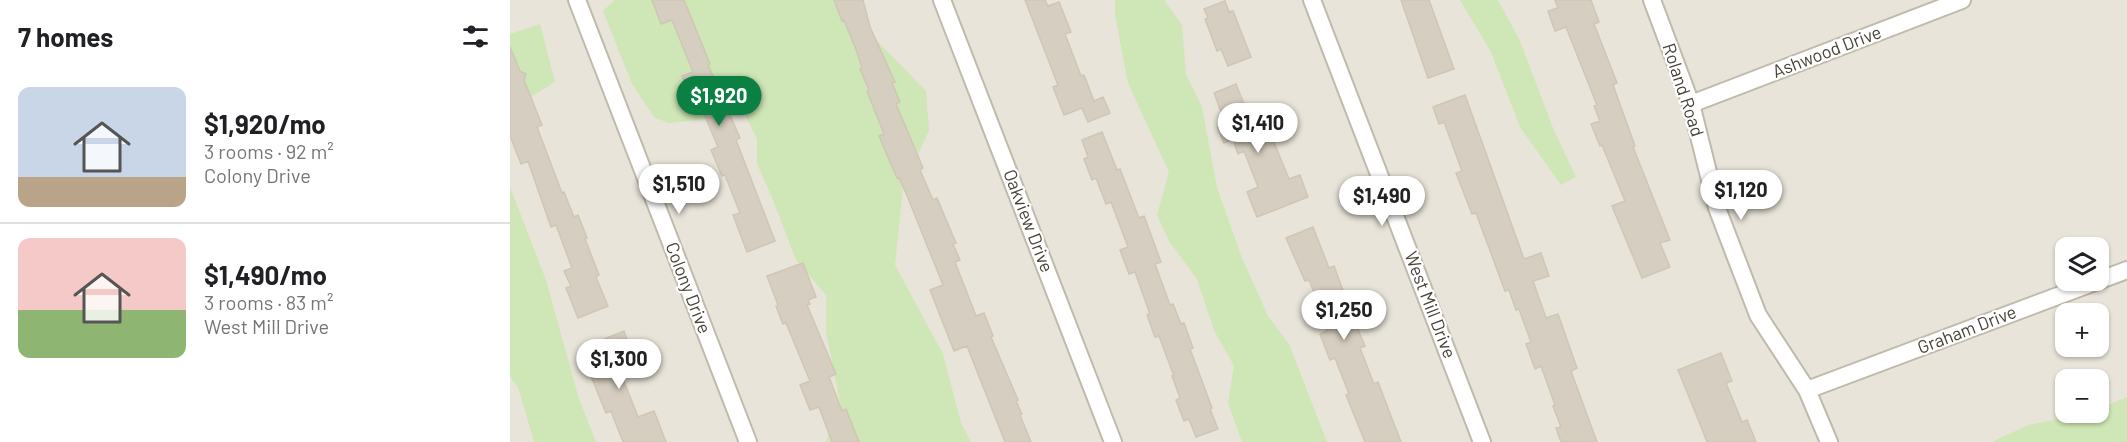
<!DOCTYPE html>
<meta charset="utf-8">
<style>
body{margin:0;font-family:Barlow,sans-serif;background:#f2f2f2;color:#202124;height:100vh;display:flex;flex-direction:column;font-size:22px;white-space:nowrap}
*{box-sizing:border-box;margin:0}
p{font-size:20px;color:#757577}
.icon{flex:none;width:33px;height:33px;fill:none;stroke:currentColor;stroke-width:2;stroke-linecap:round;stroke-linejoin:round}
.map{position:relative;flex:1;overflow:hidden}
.details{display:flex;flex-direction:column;background:#fff;width:510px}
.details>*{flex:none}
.tools{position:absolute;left:1545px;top:237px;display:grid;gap:12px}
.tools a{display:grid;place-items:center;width:54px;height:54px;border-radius:12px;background:#fff;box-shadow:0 2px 4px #0004;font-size:30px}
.price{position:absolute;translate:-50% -51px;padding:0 14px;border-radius:21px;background:#fff;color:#222;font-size:20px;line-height:39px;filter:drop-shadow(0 2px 3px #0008)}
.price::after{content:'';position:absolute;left:50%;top:36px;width:18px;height:14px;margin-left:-9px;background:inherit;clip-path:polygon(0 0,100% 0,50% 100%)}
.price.on{background:#0b8043;color:#fff}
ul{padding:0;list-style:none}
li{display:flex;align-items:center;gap:18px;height:150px;padding:0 18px}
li+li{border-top:2px solid #e0e0e0}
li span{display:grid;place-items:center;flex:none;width:168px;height:120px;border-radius:12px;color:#555}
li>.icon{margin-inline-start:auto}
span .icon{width:72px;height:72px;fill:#fffc;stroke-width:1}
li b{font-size:26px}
h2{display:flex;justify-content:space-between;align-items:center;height:72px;padding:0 18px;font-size:26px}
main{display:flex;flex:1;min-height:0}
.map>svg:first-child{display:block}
</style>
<main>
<section class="details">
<h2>7 homes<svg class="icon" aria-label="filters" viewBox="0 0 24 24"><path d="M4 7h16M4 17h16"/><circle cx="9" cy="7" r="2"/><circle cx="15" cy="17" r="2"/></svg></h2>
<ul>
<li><span style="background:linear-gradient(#c9d6e8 75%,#b9a48a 0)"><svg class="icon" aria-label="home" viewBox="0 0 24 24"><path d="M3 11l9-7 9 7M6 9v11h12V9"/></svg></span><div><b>$1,920/mo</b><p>3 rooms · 92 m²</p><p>Colony Drive</p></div></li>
<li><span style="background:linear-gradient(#f6c9c9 60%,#8fb573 0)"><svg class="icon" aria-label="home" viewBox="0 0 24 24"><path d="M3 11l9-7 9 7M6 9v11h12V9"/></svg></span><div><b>$1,490/mo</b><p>3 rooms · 83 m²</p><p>West Mill Drive</p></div></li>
</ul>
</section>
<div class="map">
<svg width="1617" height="442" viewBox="0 0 1617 442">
<rect width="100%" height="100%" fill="#f4f2eb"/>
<path fill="#e8e4d9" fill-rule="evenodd" d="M0 0H1617V442H0ZM1556 248H1588V280H1556ZM1556 314H1588V346H1556ZM1556 380H1588V412H1556Z"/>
<path fill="#cfe6b6" d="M105 0H327L416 91 419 130 393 187 385 265 433 354 451 423 461 442H316L330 402 316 332V295L286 260 261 195 247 164V139L235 115 158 123 144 117 122 84 93 11Z
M605 0H654L672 25 676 74 692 107 707 188 732 258 758 316 779 344 817 442H732L718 403 724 366 704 330 687 279 659 241 647 215 659 172 618 83 605 15Z
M950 0H988L1010 41 1043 128 1066 177 1051 185 1010 127 981 52Z
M30 24 45 82 0 110V34Z
M0 187 36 280 69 399 86 442H24L8 387 0 377Z
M1617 397V442H1482L1518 425 1579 413 1588 412 1589 409Z"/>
<path fill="#d6cec0" stroke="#d0c6b4" stroke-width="1.5" d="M142 0H174L200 64 198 65 230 138 226 140 265 241 237 252 223 215 230 213 215 175 212 176 201 150 208 147 187 97 181 100 172 76 183 72 162 20 151 24Z
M324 0H353L360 27 385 82 382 83 390 102 386 104 413 168 410 170 423 200 427 198 446 243 443 244 450 260 445 262 466 316 474 313 483 336 481 337 508 400 506 401 512 414 510 415 521 442H495L457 346 444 351 420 290 433 285 396 193 389 178H387L369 136 374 134 357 91 359 90 350 69 352 68 347 52 334 20 332 21Z
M515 0H535L538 6 549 2 561 32 555 34 571 76 574 75 584 101 593 97 600 113 578 122 572 108 554 115 543 87 548 85Z
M891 0H919L944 69 918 78Z
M1045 0H1081L1089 22 1084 24 1107 83 1103 85 1125 146 1123 147 1160 240 1150 243 1160 267 1132 278 1102 206 1115 201 1092 145 1090 146 1081 124 1090 121 1084 106 1087 105 1056 27 1045 31 1038 11 1048 8Z
M715 1 719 12 723 11 741 57 718 66 711 49 707 51 695 19 698 18 694 9Z
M0 47 10 71 16 74 14 80 32 125 27 127 52 193 54 192 64 217 68 215 77 238 75 239 89 275 86 277 98 306 68 318 56 288 61 286 54 271 62 268 46 225 41 227 18 161 11 164 0 136Z
M726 84 741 121 758 115 767 139 763 140 779 179 790 175 798 197 747 217 737 192 748 187 734 151 728 154 723 139 714 143 708 128 716 125 704 93Z
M955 95 1014 259 1031 253 1039 276 1023 281 1036 318 1048 314 1067 368 1061 371 1087 442H1051L1046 428 1051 427 1043 406 1045 405 1031 366 1025 369 1016 344 1021 342 1009 309 1006 310 999 290 995 291 966 213 962 214 946 173 952 171 934 122 929 124 923 107Z
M592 132 607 170 610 169 629 218 634 216 651 262 645 264 660 305 663 304 671 324 674 323 683 348 680 349 702 408 700 409 708 429 686 437 679 419 674 421 666 400 670 398 662 376H664L649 336 645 337 637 315 640 314 625 272 619 274 610 250 618 247 601 202 596 204 586 178 582 180 574 159 578 157 572 140Z
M803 227 819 268 824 266 834 293 830 294 841 321 844 320 855 346 850 348 864 384 868 382 891 442H855L836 395 839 394 825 358 820 360 810 334 817 331 811 316 813 315 799 280 795 281 776 238Z
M293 263 306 297 298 300 300 304 297 305 326 374 319 377 332 411 336 409 349 442H322L309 407 300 410 290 385 300 381 276 323 273 324 266 306 268 305 257 276Z
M114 331 122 354 106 361 128 417 144 411 156 442H113L101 411 96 413 70 349Z
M1211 353 1222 381 1216 383 1232 422 1237 420 1246 442H1197L1186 414 1168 370Z"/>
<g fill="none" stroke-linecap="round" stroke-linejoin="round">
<defs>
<path id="minor" d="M67 0 238 442
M432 0 603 442
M802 0 972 442
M1142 0 1181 104 1207 208 1248 315 1297 390 1319 442
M1181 104 1452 0
M1297 390 1617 270"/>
</defs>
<use href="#minor" stroke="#c0baad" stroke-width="20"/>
<use href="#minor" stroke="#fff" stroke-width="16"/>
</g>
<g text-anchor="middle" stroke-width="4.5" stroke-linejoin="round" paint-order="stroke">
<g font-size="18" fill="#484339" stroke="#fff">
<text transform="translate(1317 52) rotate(-21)" y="6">Ashwood Drive</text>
<text transform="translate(1173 90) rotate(72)" y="6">Roland Road</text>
<text transform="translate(518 221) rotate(69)" y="6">Oakview Drive</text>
<text transform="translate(178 288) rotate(69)" y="6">Colony Drive</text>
<text transform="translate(920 305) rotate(69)" y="6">West Mill Drive</text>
<text transform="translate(1457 330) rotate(-21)" y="6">Graham Drive</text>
</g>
</g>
</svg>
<div class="tools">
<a><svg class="icon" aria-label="layers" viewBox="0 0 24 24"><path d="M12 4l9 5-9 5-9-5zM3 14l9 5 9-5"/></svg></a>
<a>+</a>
<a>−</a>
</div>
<b class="price on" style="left:209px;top:127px">$1,920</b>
<b class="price" style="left:748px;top:154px">$1,410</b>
<b class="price" style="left:169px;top:215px">$1,510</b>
<b class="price" style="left:1231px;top:221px">$1,120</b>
<b class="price" style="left:872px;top:227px">$1,490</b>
<b class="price" style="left:834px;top:341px">$1,250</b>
<b class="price" style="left:109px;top:390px">$1,300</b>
</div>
</main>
